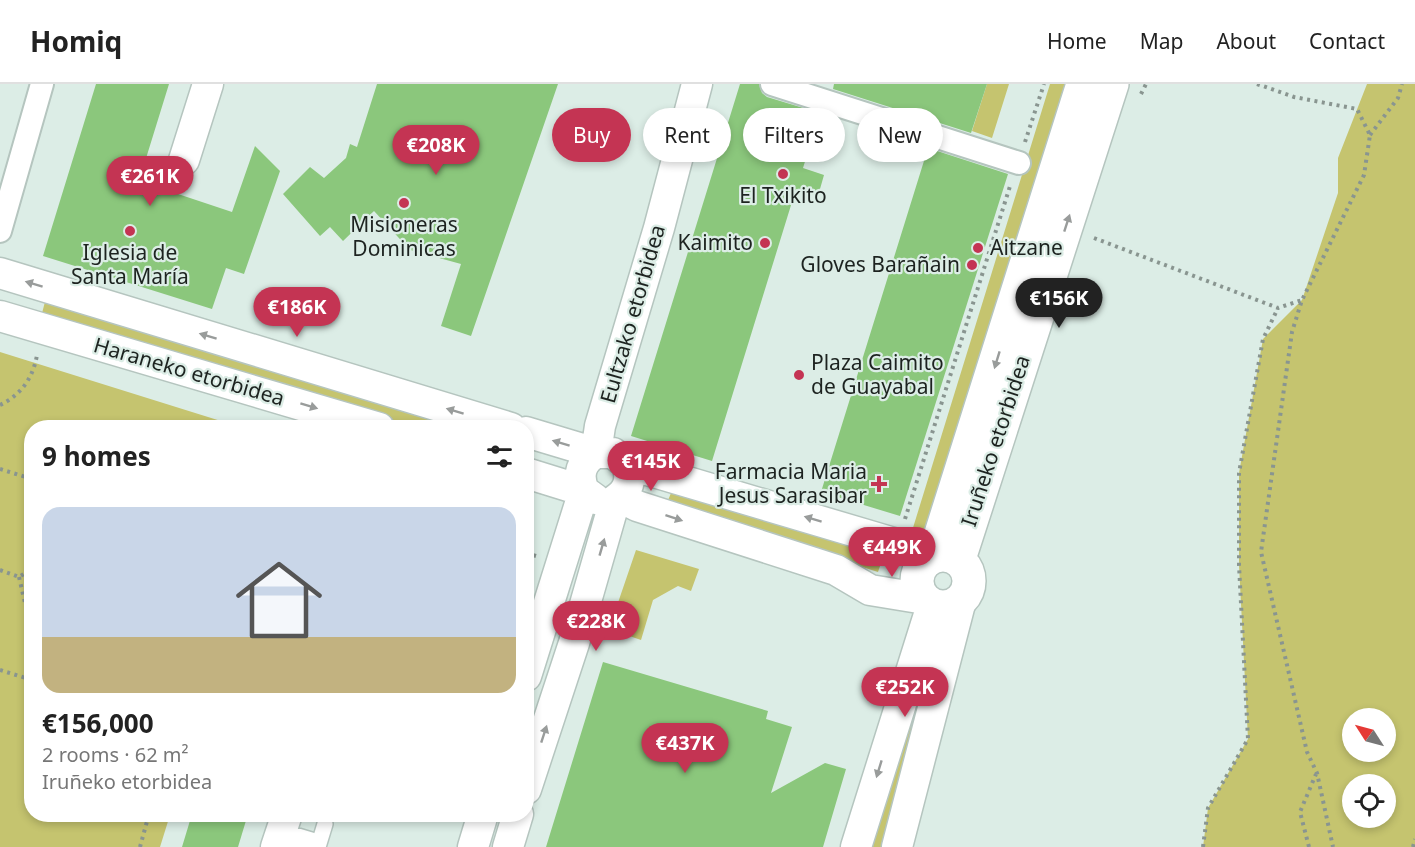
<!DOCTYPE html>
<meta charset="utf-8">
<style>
body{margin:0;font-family:"Noto Sans",sans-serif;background:#f6f6f6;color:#222;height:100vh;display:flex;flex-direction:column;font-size:22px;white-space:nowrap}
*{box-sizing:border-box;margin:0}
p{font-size:20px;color:#767676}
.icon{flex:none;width:33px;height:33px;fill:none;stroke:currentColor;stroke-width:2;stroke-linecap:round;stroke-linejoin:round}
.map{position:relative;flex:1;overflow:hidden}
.panel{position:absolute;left:24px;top:336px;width:510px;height:402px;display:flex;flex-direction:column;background:#fff;border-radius:24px;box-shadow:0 3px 9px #0003}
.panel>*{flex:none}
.top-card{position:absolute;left:552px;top:24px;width:570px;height:54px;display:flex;gap:12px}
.needle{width:39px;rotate:306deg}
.buttons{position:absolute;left:1342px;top:624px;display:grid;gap:12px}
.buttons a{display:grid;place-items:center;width:54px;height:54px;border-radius:50%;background:#fff;box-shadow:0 3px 9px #0003;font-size:30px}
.price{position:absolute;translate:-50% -51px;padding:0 14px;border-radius:21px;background:#c43453;color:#fff;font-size:20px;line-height:39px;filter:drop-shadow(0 2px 3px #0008)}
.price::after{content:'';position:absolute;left:50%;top:36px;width:18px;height:14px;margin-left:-9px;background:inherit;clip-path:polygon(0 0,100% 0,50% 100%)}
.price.selected{background:#222;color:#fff}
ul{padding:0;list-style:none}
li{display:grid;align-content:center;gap:12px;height:318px;padding:0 18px}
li+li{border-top:2px solid #e0e0e0}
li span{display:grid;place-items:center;height:186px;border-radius:18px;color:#555}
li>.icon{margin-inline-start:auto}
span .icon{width:108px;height:108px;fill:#fffc;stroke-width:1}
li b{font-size:26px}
h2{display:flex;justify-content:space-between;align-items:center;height:72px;padding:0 18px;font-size:26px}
.chip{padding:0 21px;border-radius:27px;background:#fff;box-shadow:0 3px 9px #0003;font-size:21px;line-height:54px}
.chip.selected{background:#c43453;color:#fff}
header{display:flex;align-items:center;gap:36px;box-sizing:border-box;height:84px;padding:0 30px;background:#fff;border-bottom:2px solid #e0e0e0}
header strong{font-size:28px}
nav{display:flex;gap:33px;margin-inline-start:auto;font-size:21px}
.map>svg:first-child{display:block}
</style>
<header>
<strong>Homiq</strong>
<nav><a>Home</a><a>Map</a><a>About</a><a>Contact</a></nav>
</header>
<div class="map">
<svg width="1415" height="763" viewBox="0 0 1415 763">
<rect width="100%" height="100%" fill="#dcede6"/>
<path fill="#c5c46f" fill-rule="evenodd" d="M987 0H1009L992 54 972 47Z
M1050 0H1065L923 453 912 447Z
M1367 0H1415V763H1203L1208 724 1248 655 1239 481V389L1263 255 1302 216 1338 109V74ZM1353 634H1386V668H1353ZM1353 700H1386V734H1353Z
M46 214 477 343H410L41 233Z
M0 268 240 343 32 344V730L170 731 160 763H0Z
M674 402 885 467 878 488 666 421Z
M636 466 699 485 691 507 678 502 653 516 641 556 609 545Z
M938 550 891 763H872Z"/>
<path fill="#8bc77c" d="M96 0H169L139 97 232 128 255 62 280 87 244 190 226 184 212 225 43 172Z
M377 0H558L471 252 441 242 461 180 410 166 374 127 343 157 330 143 320 152 283 110 310 83 324 94 346 74 350 60 357 63Z
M740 0H759L762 9 767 13 820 29 803 84 824 91 818 112 796 105 712 377 631 352Z
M834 0H987L971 49 833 5Z
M928 64 1008 90 900 432 821 408Z
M603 578 768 627 766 635 792 643 771 709 825 679 846 685 823 763H546Z
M192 730H248L238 763H182Z"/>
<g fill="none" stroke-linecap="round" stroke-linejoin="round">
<defs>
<path id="service" d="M318 763 325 740"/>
<path id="pedestrian" d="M772 0 1019 79
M0 147 42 0"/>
<path id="minor" d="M184 76 208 0
M0 189 511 344
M0 232 379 344
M526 348 596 369H613L627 380 897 460 913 465 926 476
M596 369 600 342 659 144 697 0
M526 389 584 407 595 415
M620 413 637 422 836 486 870 506 925 515
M526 592 584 407C577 391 581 377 596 369
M526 705 574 559 615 416C629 407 632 395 627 380
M279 754 309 763
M276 763 287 730
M473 763 483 730
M508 763 518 730
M856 763 932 521
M897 763 961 516"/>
<path id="tertiary" d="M917 497a26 26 0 1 1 52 0a26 26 0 1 1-52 0Z
M934 472 1083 0
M959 475 1112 0"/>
</defs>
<use href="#service" stroke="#b5c5bf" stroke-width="18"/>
<use href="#pedestrian" stroke="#b5c5bf" stroke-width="26"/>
<use href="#minor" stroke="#b5c5bf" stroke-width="33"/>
<use href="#tertiary" stroke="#b5c5bf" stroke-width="36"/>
<path stroke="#899590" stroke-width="4" stroke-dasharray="3 4.5" stroke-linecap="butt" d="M1257 0 1294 13 1357 25 1370 51 1364 91 1302 216 1292 248 1261 468 1307 668 1317 689 1333 763
M1141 10 1146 0
M1370 51 1398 14 1402 0
M1025 58 1044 0
M1094 154 1278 224 1302 216
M0 321C21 311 33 294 37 271
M0 385 32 395
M905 435 1011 99
M526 469 536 472
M0 486 19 493 32 485
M19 493 25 519 32 524
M0 586 32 596
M140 763 149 730
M1203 763 1208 724 1248 655 1239 481V389L1263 255 1278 224
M1309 763 1300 728 1316 690
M1413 763 1415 755"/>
<use href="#service" stroke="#fff" stroke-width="15"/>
<use href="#pedestrian" stroke="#fff" stroke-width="22"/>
<use href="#minor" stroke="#fff" stroke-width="30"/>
<use href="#tertiary" stroke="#fff" stroke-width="33"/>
</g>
<defs><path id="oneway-solid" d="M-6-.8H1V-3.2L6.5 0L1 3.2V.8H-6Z" transform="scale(1.5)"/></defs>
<g fill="#999c9b">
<use href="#oneway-solid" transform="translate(1067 139) rotate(-72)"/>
<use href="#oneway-solid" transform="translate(34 200) rotate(-163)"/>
<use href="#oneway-solid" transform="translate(208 252) rotate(-163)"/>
<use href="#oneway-solid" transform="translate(997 276) rotate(107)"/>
<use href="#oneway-solid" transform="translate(309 322) rotate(17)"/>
<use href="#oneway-solid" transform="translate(455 327) rotate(-163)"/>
<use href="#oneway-solid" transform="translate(561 359) rotate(-163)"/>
<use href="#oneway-solid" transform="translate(674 434) rotate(18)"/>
<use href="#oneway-solid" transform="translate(813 435) rotate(-163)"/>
<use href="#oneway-solid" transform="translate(602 463) rotate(-74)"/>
<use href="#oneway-solid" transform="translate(544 650) rotate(-72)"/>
<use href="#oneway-solid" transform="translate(879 685) rotate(107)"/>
</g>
<g fill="#c43453" stroke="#dcede6" stroke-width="2">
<circle cx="783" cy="90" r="6"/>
<circle cx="404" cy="119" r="6"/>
<circle cx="130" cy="147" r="6"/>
<circle cx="765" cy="159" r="6"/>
<circle cx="978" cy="164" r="6"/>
<circle cx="972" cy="181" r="6"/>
<circle cx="799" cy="291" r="6"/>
<path d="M876 391h6v6h6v6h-6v6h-6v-6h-6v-6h6z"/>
</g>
<g text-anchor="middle" stroke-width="4.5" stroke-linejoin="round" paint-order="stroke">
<g font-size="21" fill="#1d2320" stroke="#dcede6">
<text x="783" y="119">El Txikito</text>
<text x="404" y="148">Misioneras<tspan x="404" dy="24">Dominicas</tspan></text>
<text x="753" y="166" text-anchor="end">Kaimito</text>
<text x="990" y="171" text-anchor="start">Aitzane</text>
<text x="130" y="176">Iglesia de<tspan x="130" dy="24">Santa María</tspan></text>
<text x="960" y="188" text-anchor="end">Gloves Barañain</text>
<text x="811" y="286" text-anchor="start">Plaza Caimito<tspan x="811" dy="24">de Guayabal</tspan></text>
<text x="867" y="395" text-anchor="end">Farmacia Maria<tspan x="867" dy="24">Jesus Sarasibar</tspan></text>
</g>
<g font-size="21" fill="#1d2320" stroke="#dcede6">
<text transform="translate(633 230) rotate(-74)" y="7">Eultzako etorbidea</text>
<text transform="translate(189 288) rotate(16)" y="7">Haraneko etorbidea</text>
<text transform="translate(996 357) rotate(-72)" y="7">Iruñeko etorbidea</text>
</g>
</g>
</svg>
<div class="buttons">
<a><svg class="needle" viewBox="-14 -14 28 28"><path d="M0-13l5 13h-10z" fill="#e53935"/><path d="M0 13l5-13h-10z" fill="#767676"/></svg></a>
<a><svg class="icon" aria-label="locate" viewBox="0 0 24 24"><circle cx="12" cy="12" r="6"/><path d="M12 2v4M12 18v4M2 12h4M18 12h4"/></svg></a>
</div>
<b class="price" style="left:436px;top:92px">€208K</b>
<b class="price" style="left:150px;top:123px">€261K</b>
<b class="price selected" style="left:1059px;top:245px">€156K</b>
<b class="price" style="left:297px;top:254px">€186K</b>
<b class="price" style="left:651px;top:408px">€145K</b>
<b class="price" style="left:892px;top:494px">€449K</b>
<b class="price" style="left:596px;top:568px">€228K</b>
<b class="price" style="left:905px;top:634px">€252K</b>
<b class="price" style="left:685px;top:690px">€437K</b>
<div class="top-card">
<a class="chip selected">Buy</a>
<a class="chip">Rent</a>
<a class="chip">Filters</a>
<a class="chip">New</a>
</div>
<section class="panel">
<h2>9 homes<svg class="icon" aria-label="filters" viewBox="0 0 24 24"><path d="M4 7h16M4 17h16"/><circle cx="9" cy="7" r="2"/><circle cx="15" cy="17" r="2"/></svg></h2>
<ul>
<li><span style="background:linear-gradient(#c9d6e8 70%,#c2b280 0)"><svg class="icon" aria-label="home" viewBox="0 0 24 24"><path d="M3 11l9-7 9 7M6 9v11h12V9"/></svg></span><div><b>€156,000</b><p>2 rooms · 62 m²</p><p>Iruñeko etorbidea</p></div></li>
</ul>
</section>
</div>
